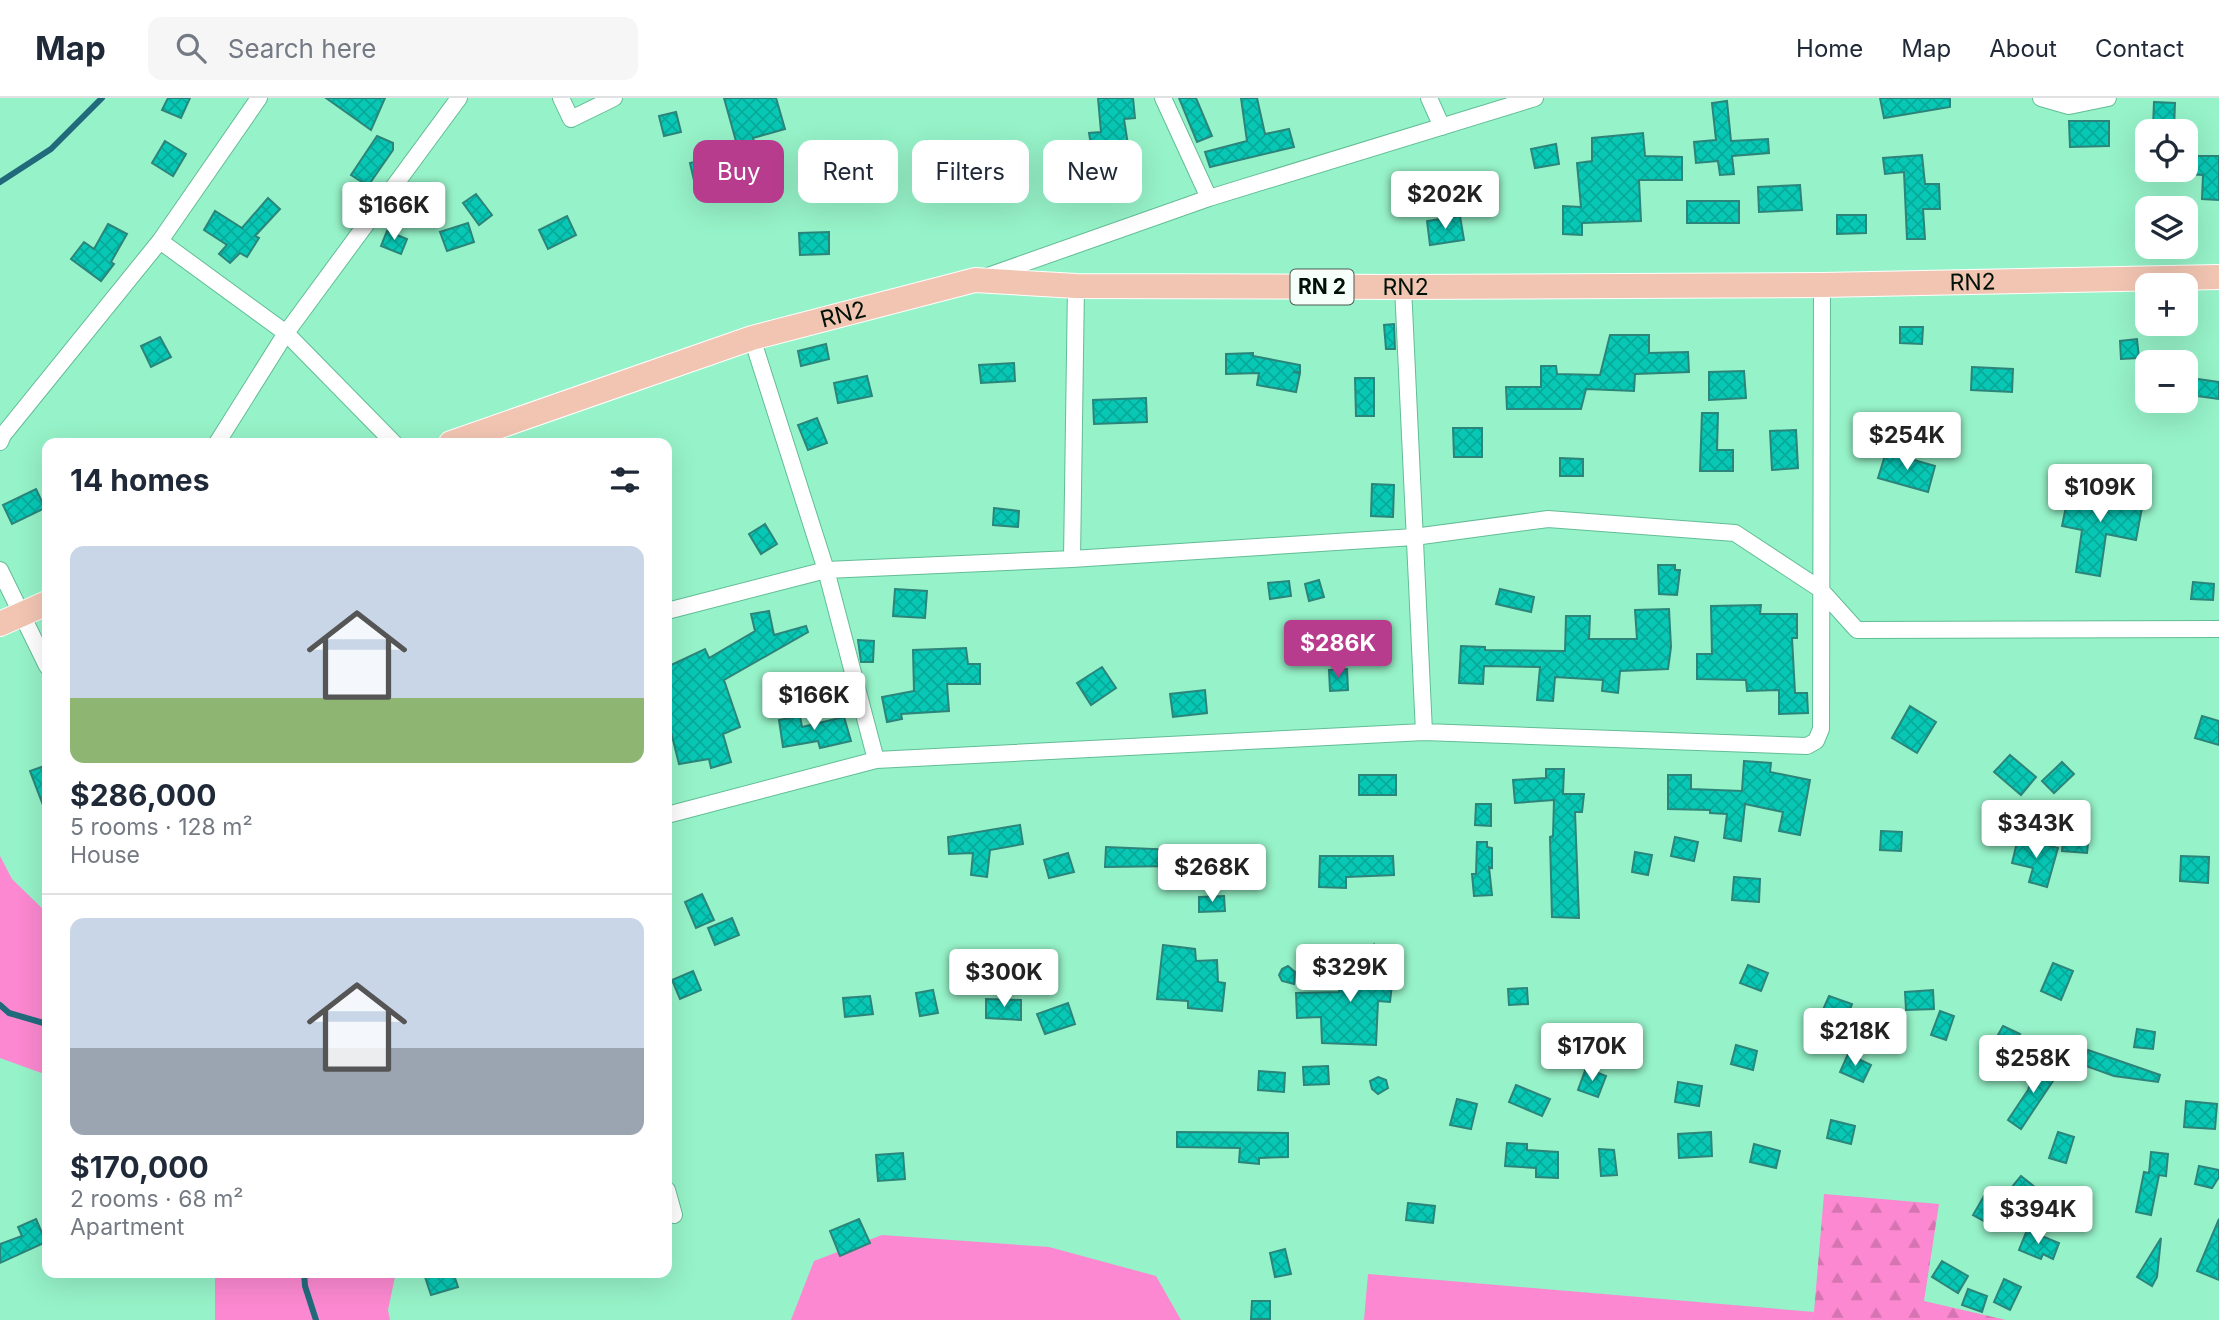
<!DOCTYPE html>
<meta charset="utf-8">
<style>
body{margin:0;font-family:Inter,sans-serif;background:#f6f6f7;color:#1f2937;height:100vh;display:flex;flex-direction:column;font-size:26px;white-space:nowrap}
*{box-sizing:border-box;margin:0}
p{font-size:23px;color:#747a83}
.icon{flex:none;width:38px;height:38px;fill:none;stroke:currentColor;stroke-width:2;stroke-linecap:round;stroke-linejoin:round}
.map{position:relative;flex:1;overflow:hidden}
.details{position:absolute;left:42px;top:340px;width:630px;height:840px;display:flex;flex-direction:column;background:#fff;border-radius:14px;box-shadow:0 7px 28px #0002}
.details>*{flex:none}
.hud{position:absolute;left:693px;top:42px;width:665px;height:63px;display:flex;gap:14px}
.buttons{position:absolute;left:2135px;top:21px;display:grid;gap:14px}
.buttons a{display:grid;place-items:center;width:63px;height:63px;border-radius:14px;background:#fff;box-shadow:0 7px 28px #0002;font-size:35px}
.price{position:absolute;translate:-50% -60px;padding:0 16px;border-radius:7px;background:#fff;color:#222;font-size:23px;line-height:46px;filter:drop-shadow(0 2px 4px #0008)}
.price::after{content:'';position:absolute;left:50%;top:42px;width:21px;height:16px;margin-left:-10px;background:inherit;clip-path:polygon(0 0,100% 0,50% 100%)}
.price.selected{background:#b73c8e;color:#fff}
ul{padding:0;list-style:none}
li{display:grid;align-content:center;gap:14px;height:371px;padding:0 28px}
li+li{border-top:2px solid #e0e1e3}
li span{display:grid;place-items:center;height:217px;border-radius:14px;color:#555}
li>.icon{margin-inline-start:auto}
span .icon{width:126px;height:126px;fill:#fffc;stroke-width:1}
li b{font-size:30px}
h2{display:flex;justify-content:space-between;align-items:center;height:84px;padding:0 28px;font-size:30px}
.tag{padding:0 24px;border-radius:14px;background:#fff;box-shadow:0 7px 28px #0002;font-size:24px;line-height:63px}
.tag.selected{background:#b73c8e;color:#fff}
header{display:flex;align-items:center;gap:42px;box-sizing:border-box;height:98px;padding:0 35px;background:#fff;border-bottom:2px solid #e0e1e3}
header strong{font-size:33px}
nav{display:flex;gap:38px;margin-inline-start:auto;font-size:24px}
.search{width:490px;height:63px;background:#f6f6f7;display:flex;align-items:center;gap:18px;box-sizing:border-box;padding:0 24px;border-radius:14px;color:#747a83;font-size:26px}
.map>svg:first-child{display:block}
</style>
<header>
<strong>Map</strong>
<div class="search"><svg class="icon" aria-label="search" viewBox="0 0 24 24"><circle cx="10" cy="10" r="6"/><path d="M15 15l6 6"/></svg>Search here</div>
<nav><a>Home</a><a>Map</a><a>About</a><a>Contact</a></nav>
</header>
<div class="map">
<svg width="2219" height="1222" viewBox="0 0 2219 1222">
<defs>
<pattern id="forest-firs" width="22" height="20" patternUnits="userSpaceOnUse" patternTransform="scale(1.75)"><rect width="22" height="20" fill="#fb88d0"/><path d="M5 1l3.5 6h-7zM16 11l3.5 6h-7z" fill="#d574b1"/></pattern>
<pattern id="building-cross-hatch" width="8" height="8" patternUnits="userSpaceOnUse" patternTransform="scale(1.75)"><rect width="8" height="8" fill="#08c7b5"/><path d="M0 0l8 8M0 8l8-8" fill="none" stroke="#07aa9a"/></pattern>
</defs>
<rect width="100%" height="100%" fill="#96f2c8"/>
<path fill="#fb88d0" d="M0 758 12 781 47 815V977L0 960Z
M882 1137 1049 1149 1156 1178 1181 1222H791L814 1163Z
M215 1174H396L388 1212 390 1222H215Z
M1368 1176 1814 1214 1810 1222H1364Z"/>
<path fill="url(#forest-firs)" d="M1824 1096 1939 1106 1924 1203 2006 1222H1810L1814 1214Z"/>
<g fill="none" stroke-linecap="round" stroke-linejoin="round">
<path stroke="#216a7c" stroke-width="6" d="M0 84 51 51 102 0
M0 907 9 915 47 926
M304 1174 305 1188 316 1222"/>
</g>
<path fill="url(#building-cross-hatch)" stroke="#2b857a" stroke-width="2" d="M168 0H190L181 20 162 12Z
M326 0H385L371 32Z
M724 0H776L785 31 753 40 764 76 718 90 719 95 698 100 690 65 739 54Z
M1098 0H1133L1135 20 1124 21 1130 60 1094 65 1089 35 1101 34Z
M1179 0H1196L1212 38 1197 44Z
M1241 0H1257L1265 36 1289 31 1294 49 1210 69 1205 54 1247 43Z
M1880 0H1950V9L1884 20Z
M1727 3 1731 43 1768 41 1769 55 1732 58 1734 76 1720 77 1718 63 1696 65 1694 44 1716 42 1712 5Z
M2154 4 2175 5 2174 30 2153 29Z
M676 14 681 34 664 38 659 18Z
M2069 23H2109V48L2070 49Z
M1643 35 1645 58 1682 59V82H1639L1641 123 1582 125V137L1563 136V108L1581 109 1577 65 1592 63V40Z
M377 38 393 45V52L368 88 351 77Z
M165 43 186 56 173 78 152 65Z
M1556 46 1559 66 1535 70 1531 51Z
M1922 57 1925 86H1939L1940 111H1923L1925 141H1907L1904 74 1885 76 1883 60Z
M2186 58H2219V102L2202 101 2203 77 2186 76Z
M1800 87 1802 112 1759 114 1758 89Z
M476 96 492 117 479 127 463 105Z
M268 100 280 111 255 138 259 140 247 159 240 155 230 165 219 156 227 147 204 132 215 113 242 130Z
M1687 103H1739V125H1687Z
M1837 117H1866V135L1837 136Z
M567 118 576 137 548 151 539 132Z
M1460 118 1464 142 1430 147 1427 123Z
M468 125 474 144 447 153 440 134Z
M108 126 127 136 111 164 114 166 101 183 71 161 84 144 94 151Z
M387 133 407 141 401 156 381 148Z
M829 134V156L800 157 799 135Z
M1394 226 1395 251H1386L1384 227Z
M1900 229H1923L1922 246 1900 245Z
M1610 237H1649V255L1688 254 1689 274 1635 276 1634 293 1586 291 1581 311H1507L1506 289H1541V268H1556L1557 276 1600 277Z
M160 239 171 259 151 269 141 248Z
M2137 241 2139 260 2121 261 2120 243Z
M826 246 829 261 801 268 798 253Z
M1253 255V258L1300 267V274H1293L1300 275 1296 294 1257 287 1259 275 1226 276V256Z
M1014 265 1015 283 981 285 979 267Z
M1972 269 2013 271 2012 294 1971 292Z
M1744 273 1746 300 1709 302V274Z
M867 278 872 298 838 305 834 285Z
M1355 280H1374V318H1356Z
M2191 280 2219 284V301L2189 297Z
M1146 300 1147 324 1094 326 1093 302Z
M1702 315H1718L1717 352H1733V373H1700Z
M817 320 827 345 808 352 798 327Z
M1453 330H1482V359H1454Z
M1796 332 1798 370 1772 372 1770 333Z
M1886 354 1935 368 1928 394 1878 380Z
M1560 360 1583 361V378H1560Z
M1372 386 1394 387 1393 419 1371 418Z
M2070 389 2143 404 2136 442 2106 436 2100 478 2076 474 2082 432 2062 428Z
M36 391 45 410 12 426 3 407Z
M994 410 1019 413 1018 429 993 427Z
M765 426 777 446 761 456 749 436Z
M1658 467H1675V472H1680L1677 497 1659 496Z
M1319 482 1324 499 1309 503 1305 486Z
M1289 483 1291 498 1270 501 1268 485Z
M2193 484 2214 486 2213 502 2191 501Z
M895 491 927 493 925 520 893 518Z
M1500 491 1534 499 1531 514 1496 506Z
M1761 507 1760 516H1797V540H1792L1795 595H1807L1808 615 1779 616V592L1747 593 1746 582 1697 581V556H1712L1711 508Z
M1669 511 1671 549 1668 571 1620 573 1618 595 1602 593 1603 582 1555 579 1553 603 1537 602 1540 569 1484 568 1483 586 1459 585 1461 548 1485 549V552L1565 553 1566 518H1590L1589 541H1637L1635 512Z
M769 513 774 537 806 528 808 534 724 582 740 629 723 636 731 664 711 670 709 661 679 666 667 618V569L705 551 709 560 755 533 751 516Z
M858 542 874 543 873 564H861Z
M966 550 968 566H980V586H947L949 613 901 616 902 621 887 624 882 599 914 593 913 552Z
M1102 569 1116 590 1091 607 1077 585Z
M1347 571 1348 592 1330 593 1329 572Z
M1205 592 1207 615 1173 619 1170 596Z
M1910 608 1936 624 1917 655 1892 640Z
M800 618 802 629 844 619 851 643 820 650 818 643 783 649 779 622Z
M2202 618 2219 623V647L2195 640Z
M2010 657 2036 679 2021 697 1994 674Z
M1744 663 1771 665 1770 674 1810 682 1800 737 1779 733 1783 714 1745 706 1741 743 1724 740 1727 716 1710 715V712L1668 711V677H1691V691L1742 693Z
M2062 664 2074 676 2054 695 2042 683Z
M47 667V715H46L30 673Z
M1546 671H1564L1563 696H1584L1582 714H1575L1579 820 1552 819 1550 739 1553 738 1554 702 1515 705 1513 682 1546 680Z
M1359 677H1396V697H1359Z
M1476 706H1491V728L1475 727Z
M1020 727 1023 746 990 752 987 779 971 777 973 755 949 756 948 739Z
M1881 733 1902 734 1901 753 1880 752Z
M2064 733 2089 736 2087 755 2062 753Z
M1675 739 1698 744 1694 763 1671 758Z
M2018 740 2058 750 2047 789 2029 784 2033 770 2012 765Z
M1477 744H1487V749L1492 750V770L1489 769 1492 797 1474 798 1472 776H1476Z
M1106 749 1176 752V768L1105 769Z
M1635 754 1652 757 1648 777 1632 774Z
M1068 755 1074 774 1049 780 1044 762Z
M1320 758H1393L1394 777 1346 779V790L1319 789Z
M2181 758 2209 759 2208 785 2180 783Z
M1734 779 1760 781 1759 804 1732 802Z
M702 796 714 822 696 830 685 804Z
M1224 798 1225 813 1199 814V799Z
M732 820 739 837 715 847 708 830Z
M1163 847 1195 851 1196 863 1217 862 1218 884 1225 885 1222 913 1188 910V903L1157 901Z
M1374 847 1385 876 1393 877 1390 904 1378 903 1376 947 1322 945 1321 919 1297 920 1296 895 1339 894 1342 865 1364 867Z
M2053 865 2073 873 2061 902 2041 893Z
M1748 867 1768 875 1761 893 1740 885Z
M1288 868 1295 874 1294 886 1282 883 1279 877 1282 871Z
M693 873 701 892 680 901 672 882Z
M1527 890 1528 906 1509 907 1508 891Z
M933 892 938 915 920 918 916 895Z
M1933 892 1934 911 1906 912 1905 894Z
M870 898 873 916 845 919 843 900Z
M1829 898 1852 906 1846 923 1822 914Z
M986 901 1021 902V922L986 920Z
M1068 905 1075 926 1045 936 1037 916Z
M1940 913 1954 918 1946 942 1931 937Z
M2003 928 2020 936 2013 951 1995 942Z
M2137 931 2155 934 2153 951 2134 949Z
M1736 947 1757 953 1753 972 1731 966Z
M2088 952 2160 977 2158 984 2114 978 2083 967Z
M1848 956 1871 967 1863 984 1840 974Z
M2037 966 2059 974 2021 1031 2008 1022 2028 992Z
M1328 968 1329 986 1304 987 1303 969Z
M1586 970 1606 978 1598 999 1578 992Z
M1259 973 1285 975 1284 994 1258 992Z
M1378 979 1386 982 1388 990 1378 996 1372 991 1370 983Z
M1678 984 1702 988 1699 1008 1675 1004Z
M1516 987 1550 1001 1542 1018 1509 1004Z
M1457 1001 1477 1006 1471 1031 1450 1027Z
M2186 1003 2217 1006 2215 1031 2184 1029Z
M1831 1022 1855 1028 1851 1046 1827 1040Z
M1177 1034 1288 1035V1059L1259 1060V1066L1239 1064 1240 1050 1177 1049Z
M1711 1034 1712 1058 1679 1060 1678 1036Z
M2058 1034 2074 1039 2066 1065 2049 1060Z
M1507 1045 1527 1046V1052L1558 1054V1080L1536 1079V1070L1505 1068Z
M1754 1046 1780 1053 1776 1070 1750 1064Z
M1599 1051 1614 1052 1617 1077 1601 1078Z
M2151 1054 2168 1056 2166 1078 2159 1077 2151 1117 2136 1114 2144 1074 2149 1075Z
M903 1055 905 1081 878 1083 876 1057Z
M2199 1068 2219 1072V1079L2212 1090 2195 1086Z
M2021 1078 2036 1090 2002 1133 1973 1117 1984 1098 1998 1106Z
M1408 1105 1435 1108 1433 1125 1406 1122Z
M36 1121 46 1144 0 1165V1146L22 1138 18 1129Z
M859 1121 870 1145 840 1158 830 1133Z
M2219 1121V1182L2197 1173Z
M2027 1132 2059 1145 2053 1161 2043 1156 2041 1161 2019 1152Z
M2161 1140 2157 1179 2152 1188 2137 1179Z
M1285 1151 1291 1176 1275 1179 1270 1155Z
M1942 1163 1968 1178 1958 1195 1932 1179Z
M440 1174H453L458 1189 431 1197 425 1179Z
M2004 1181 2021 1189 2010 1212 1994 1204Z
M1968 1191 1987 1198 1982 1214 1962 1207Z
M1252 1203H1270V1221H1251Z"/>
<g fill="none" stroke-linecap="round" stroke-linejoin="round">
<defs>
<path id="street" d="M561 0 571 21 614 0
M1163 0 1209 100
M1429 0 1442 29
M2041 0 2069 8 2108 0
M160 143 286 235 394 345
M985 179 1209 100 1535 0
M1403 189 1424 634
M752 240 826 472 1072 461 1414 439 1548 421 1735 435 1820 491 1857 532 2219 531
M0 344 3 337 160 143 259 0
M217 345 286 235 459 0
M1072 461 1076 188
M0 472 47 568
M667 513 826 472 876 662
M667 717 876 662 1424 634 1807 648 1816 643 1821 631 1822 187
M667 1092 674 1117"/>
<g id="primary">
<path id="s1" d="M451 345 752 240 975 182 1076 188 1403 189 1822 187 2219 179"/>
<path d="M0 526 47 505"/>
</g>
</defs>
<use href="#street" stroke="#62bd96" stroke-width="18"/>
<use href="#primary" stroke="#fff" stroke-width="26"/>
<use href="#street" stroke="#fff" stroke-width="16"/>
<use href="#primary" stroke="#f2c5b2" stroke-width="24"/>
</g>
<g text-anchor="middle" stroke-width="7" stroke-linejoin="round" paint-order="stroke">
<rect fill="#f6fffa" stroke="#4a5850" stroke-width="2" x="1290.5" y="171.5" width="63" height="35" rx="5"/>
<g font-size="21" font-weight="bold" fill="#001107">
<text x="1322" y="196">RN 2</text>
</g>
<g font-size="23" fill="#001107" stroke="#f6fffa">
<text dy="8" stroke="none"><textPath href="#s1" startOffset="1547">RN2</textPath></text>
<text dy="8" stroke="none"><textPath href="#s1" startOffset="980">RN2</textPath></text>
<text dy="8" stroke="none"><textPath href="#s1" startOffset="413">RN2</textPath></text>
</g>
</g>
</svg>
<div class="buttons">
<a><svg class="icon" aria-label="locate" viewBox="0 0 24 24"><circle cx="12" cy="12" r="6"/><path d="M12 2v4M12 18v4M2 12h4M18 12h4"/></svg></a>
<a><svg class="icon" aria-label="layers" viewBox="0 0 24 24"><path d="M12 4l9 5-9 5-9-5zM3 14l9 5 9-5"/></svg></a>
<a>+</a>
<a>−</a>
</div>
<b class="price" style="left:1445px;top:133px">$202K</b>
<b class="price" style="left:394px;top:144px">$166K</b>
<b class="price" style="left:1907px;top:374px">$254K</b>
<b class="price" style="left:2100px;top:426px">$109K</b>
<b class="price selected" style="left:1338px;top:582px">$286K</b>
<b class="price" style="left:814px;top:634px">$166K</b>
<b class="price" style="left:2036px;top:762px">$343K</b>
<b class="price" style="left:1212px;top:806px">$268K</b>
<b class="price" style="left:1350px;top:906px">$329K</b>
<b class="price" style="left:1004px;top:911px">$300K</b>
<b class="price" style="left:1855px;top:970px">$218K</b>
<b class="price" style="left:1592px;top:985px">$170K</b>
<b class="price" style="left:2033px;top:997px">$258K</b>
<b class="price" style="left:2038px;top:1148px">$394K</b>
<div class="hud">
<a class="tag selected">Buy</a>
<a class="tag">Rent</a>
<a class="tag">Filters</a>
<a class="tag">New</a>
</div>
<section class="details">
<h2>14 homes<svg class="icon" aria-label="filters" viewBox="0 0 24 24"><path d="M4 7h16M4 17h16"/><circle cx="9" cy="7" r="2"/><circle cx="15" cy="17" r="2"/></svg></h2>
<ul>
<li><span style="background:linear-gradient(#c9d6e8 70%,#8fb573 0)"><svg class="icon" aria-label="home" viewBox="0 0 24 24"><path d="M3 11l9-7 9 7M6 9v11h12V9"/></svg></span><div><b>$286,000</b><p>5 rooms · 128 m²</p><p>House</p></div></li>
<li><span style="background:linear-gradient(#c9d6e8 60%,#9aa5b1 0)"><svg class="icon" aria-label="home" viewBox="0 0 24 24"><path d="M3 11l9-7 9 7M6 9v11h12V9"/></svg></span><div><b>$170,000</b><p>2 rooms · 68 m²</p><p>Apartment</p></div></li>
</ul>
</section>
</div>
